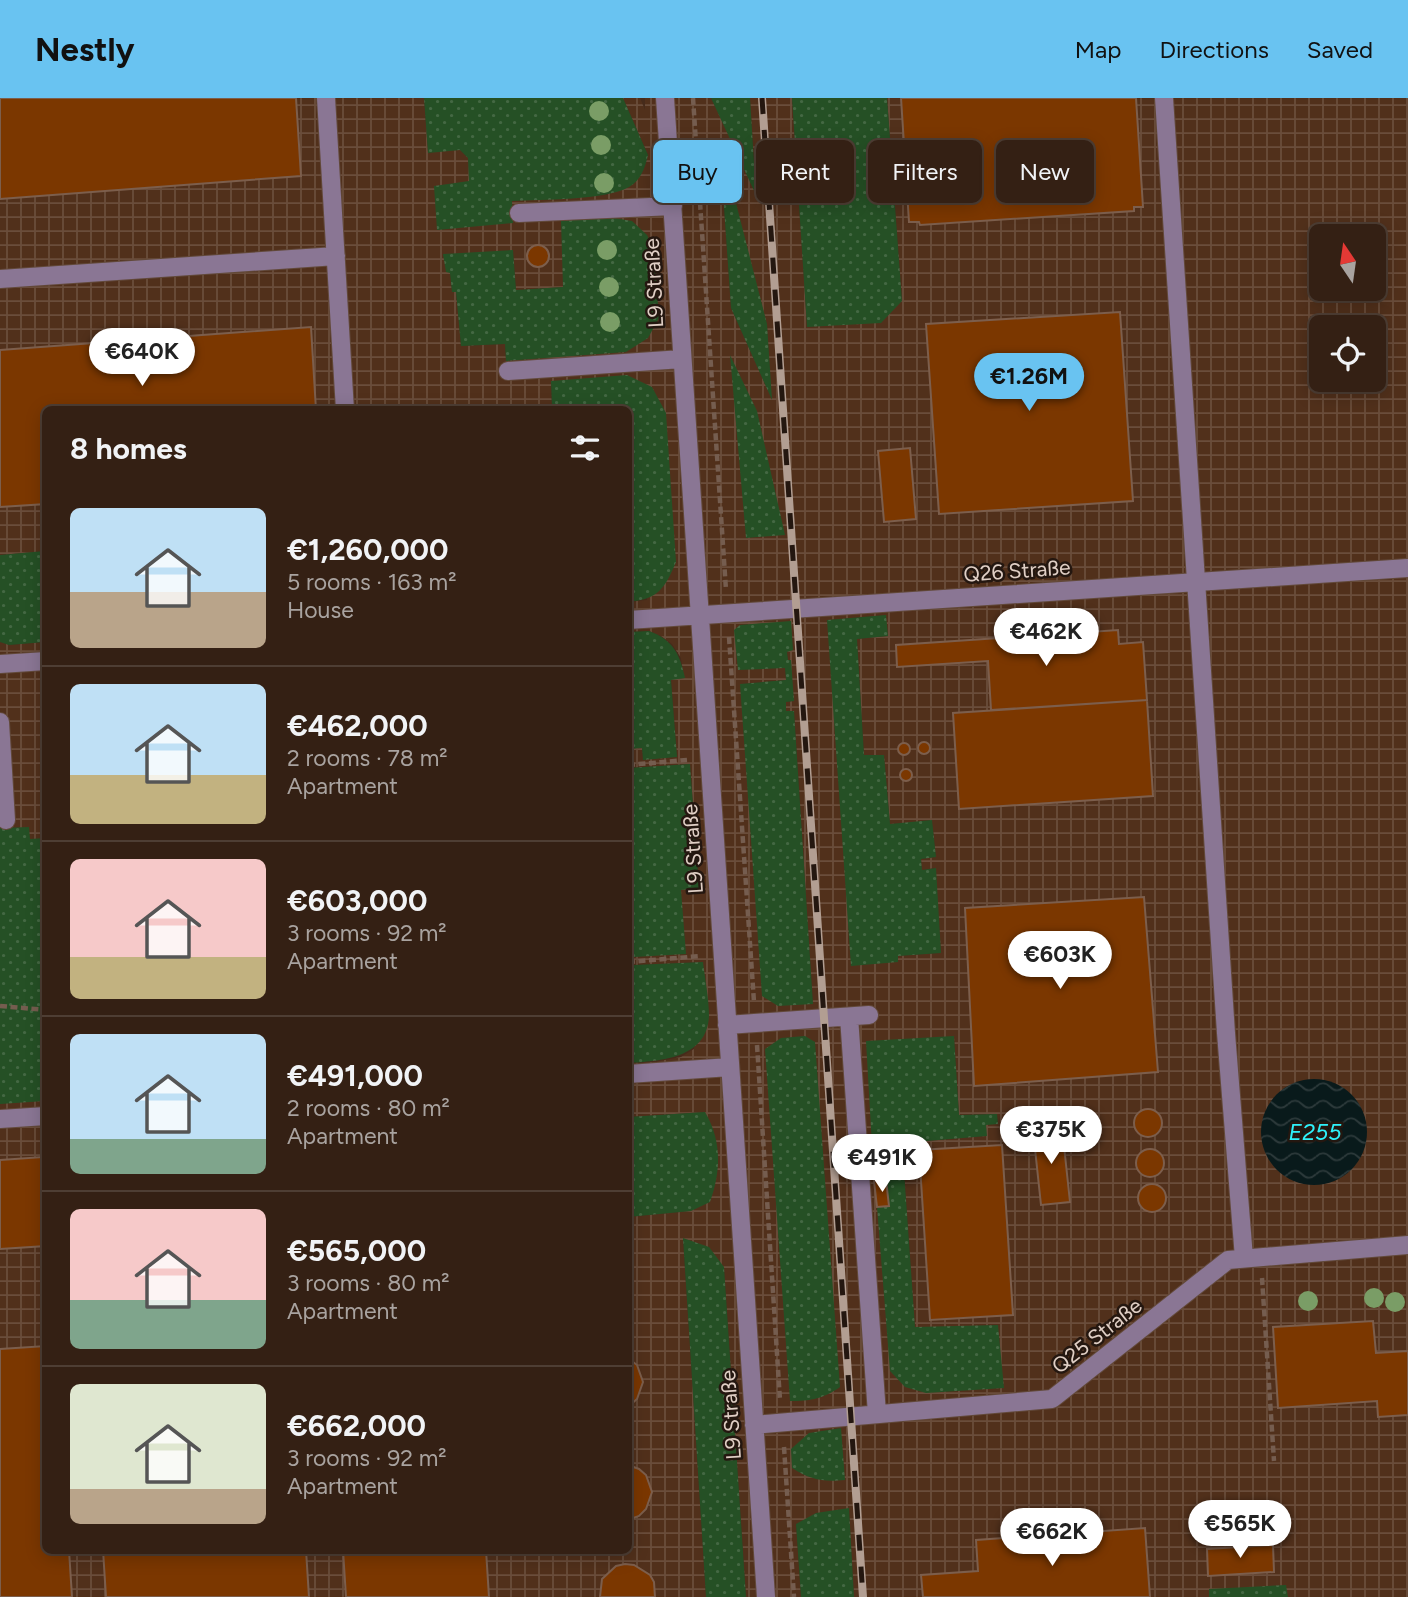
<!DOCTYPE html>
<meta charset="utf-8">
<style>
body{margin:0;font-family:Figtree,sans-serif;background:#3f2d22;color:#f1f3f6;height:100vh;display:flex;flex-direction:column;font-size:26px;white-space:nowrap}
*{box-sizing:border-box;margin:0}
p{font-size:23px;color:#a9a3a0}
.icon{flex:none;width:38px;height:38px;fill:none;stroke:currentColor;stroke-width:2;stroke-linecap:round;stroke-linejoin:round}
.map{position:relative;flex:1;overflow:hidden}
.panel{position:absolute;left:42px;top:308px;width:590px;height:1148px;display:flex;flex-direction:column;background:#342014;border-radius:10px;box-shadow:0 4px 18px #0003,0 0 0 2px #4e3e34}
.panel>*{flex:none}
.guide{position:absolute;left:653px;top:42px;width:649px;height:63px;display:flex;gap:14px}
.needle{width:46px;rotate:347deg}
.tools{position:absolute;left:1309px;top:126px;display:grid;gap:14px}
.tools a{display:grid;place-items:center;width:77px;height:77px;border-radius:10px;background:#342014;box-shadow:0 4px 18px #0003,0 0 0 2px #4e3e34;font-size:35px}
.price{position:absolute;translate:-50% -60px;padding:0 16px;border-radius:24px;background:#fff;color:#222;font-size:23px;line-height:46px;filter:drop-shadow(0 2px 4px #0008)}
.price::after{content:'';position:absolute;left:50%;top:42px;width:21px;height:16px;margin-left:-10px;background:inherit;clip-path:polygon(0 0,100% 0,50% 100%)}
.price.selected{background:#69c3f1;color:#111}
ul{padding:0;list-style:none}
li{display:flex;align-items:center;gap:21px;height:175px;padding:0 28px}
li+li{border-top:2px solid #4e3e34}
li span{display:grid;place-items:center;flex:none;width:196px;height:140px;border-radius:10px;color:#555}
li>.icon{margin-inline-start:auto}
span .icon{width:84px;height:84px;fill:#fffc;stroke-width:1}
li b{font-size:30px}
h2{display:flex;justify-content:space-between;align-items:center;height:84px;padding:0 28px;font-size:30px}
.tag{padding:0 24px;border-radius:10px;background:#342014;box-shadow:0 4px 18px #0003,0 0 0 2px #4e3e34;font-size:24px;line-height:63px}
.tag.selected{background:#69c3f1;color:#111}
header{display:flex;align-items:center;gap:42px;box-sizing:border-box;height:98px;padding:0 35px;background:#69c3f1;color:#111}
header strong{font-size:33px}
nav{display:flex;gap:38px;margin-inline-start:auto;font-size:24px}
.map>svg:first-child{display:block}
</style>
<header>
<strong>Nestly</strong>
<nav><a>Map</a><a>Directions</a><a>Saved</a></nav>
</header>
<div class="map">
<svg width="1408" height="1499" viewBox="0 0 1408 1499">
<defs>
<pattern id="industrial-grid" width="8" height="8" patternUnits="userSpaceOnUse" patternTransform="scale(1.75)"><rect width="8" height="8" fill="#51301b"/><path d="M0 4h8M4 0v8" fill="none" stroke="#6a4d3b"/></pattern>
<pattern id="grass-dots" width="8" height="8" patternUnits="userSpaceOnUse" patternTransform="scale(1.75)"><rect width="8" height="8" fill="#255025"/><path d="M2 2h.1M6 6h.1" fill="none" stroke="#446843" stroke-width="1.8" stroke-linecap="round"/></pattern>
<pattern id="water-waves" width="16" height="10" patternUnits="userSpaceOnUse" patternTransform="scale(1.75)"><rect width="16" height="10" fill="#091a1b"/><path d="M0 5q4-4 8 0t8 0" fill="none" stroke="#2d3a3b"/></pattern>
</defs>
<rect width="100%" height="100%" fill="#462b1b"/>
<path fill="url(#industrial-grid)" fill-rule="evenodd" d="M0 0H424L428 54 460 52 468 60 469 83 512 103 607 97 648 57 623 0H640L645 12V0H711L756 94 750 0H792L807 228 902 203 887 0H1408V1499H854L849 1411 796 1426 801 1499H746L724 1169 683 1141 706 1499H0V544L10 547 45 544 46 1452H628V1119L691 1113 705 1014 628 1019V965L654 964 681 959 694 951 703 864 635 867 634 921 628 922V834L630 857H633L681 791 699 789 690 666 628 670V651L642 649 643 661 677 659 671 581 684 580 681 560 672 546 661 538 649 533 628 534V504L647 502 666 315 551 283 552 309 522 312H46L45 453 0 457ZM721 66 767 226 771 299 731 210ZM1321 138H1374V191H1321ZM513 153 516 192 564 189 506 262 505 246 461 248 456 194 452 193 450 174ZM1321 229H1374V282H1321ZM886 517 887 538 857 541 864 657H884L890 726 932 723 936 759 921 761 922 772 935 770 941 855 897 858 898 864 827 522ZM791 524 793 552 787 553 788 562H791L793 603 786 604V613H794L813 906 741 586 786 582 785 569 740 527ZM954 938 959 1017 997 1016 998 1025 986 1026V1038L902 1045 915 1230 998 1227 890 1273 889 1108 886 1082 875 1083Z"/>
<path fill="url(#grass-dots)" d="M424 0H623L648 57C645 70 641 82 629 89 604 103 542 101 512 103L513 125 437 132 434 88 469 83 468 60 460 52 428 55Z
M711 0H750L756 97Z
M792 0H887L902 203 881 225 807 229Z
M721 66 727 70 767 226 772 302 731 210Z
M608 119 632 123 647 137 654 151 659 220 648 240 626 254 506 263 505 246 461 248 456 194H452L450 175 446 174 443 156 513 152 516 192 563 189 561 123Z
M730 257 757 313 785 437 746 440Z
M627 277 652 289 666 315 676 464C665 490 659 501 628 504V312L522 311 552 309 551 283Z
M45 453V544L9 547 0 544V457Z
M886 517 888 538 857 541 864 657H884L890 726 932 722 936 759 921 761 922 772 936 770 941 855 898 858V864L851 868 827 522Z
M791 523 793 552 787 554 788 562H791L794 603 786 604V613H794L813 906 778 908 762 898 740 586 786 582 785 570 738 572 734 532 740 527Z
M649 533C673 542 680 556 685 580L671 582 677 659 643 662 642 650 628 651V534Z
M690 666 699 790 681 792 686 856 634 859 633 857H630L628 834V670Z
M29 729 30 741 45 740V1003L0 1006V730Z
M703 864C705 881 709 901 709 918 707 961 660 963 628 965V922L634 921 631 869 634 867Z
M805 938 815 944 840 1289C823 1301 810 1303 790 1303L765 951 781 940Z
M954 938 959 1017 997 1016 998 1026 986 1027 987 1038 902 1045 915 1229 998 1227 1004 1290 926 1295 905 1289 890 1273 877 1109 889 1107 886 1082 874 1083 866 943Z
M705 1014C722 1043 721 1073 710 1104L691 1113 628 1119V1019Z
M683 1140 709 1149 724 1169 746 1499H706Z
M841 1330 845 1382C823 1384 811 1382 792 1370L791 1351 809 1335Z
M849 1410 854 1499H801L796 1426 816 1415Z
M1286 1487 1288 1499H1209V1491Z"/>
<path fill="url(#water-waves)" d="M1261 1034a53 53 0 1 1 106 0a53 53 0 1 1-106 0Z"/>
<path fill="#7b3700" stroke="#7c5e4c" stroke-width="2" d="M0 0H296L301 78 0 101Z
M901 0H1136L1143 109H1134V113L920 127 919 124H909Z
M527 158a11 11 0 1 1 22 0a11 11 0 1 1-22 0Z
M1120 214 1133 403 939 416 926 226Z
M311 229 316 312H46V406L0 409V252Z
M910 350 916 421 884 424 878 353Z
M1118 532 1119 546 1143 544 1147 602 991 612 988 563 897 569 896 547Z
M1147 602 1153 698 959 711 953 615Z
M918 650a6 6 0 1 1 12 0a6 6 0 1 1-12 0Z
M898 651a6 6 0 1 1 12 0a6 6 0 1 1-12 0Z
M900 677a6 6 0 1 1 12 0a6 6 0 1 1-12 0Z
M1144 799 1158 974 974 988 965 810Z
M1134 1025a14 14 0 1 1 28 0a14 14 0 1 1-28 0Z
M1062 1029 1070 1104 1041 1107 1033 1032Z
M1002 1047 1013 1217 930 1222 919 1052Z
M1136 1065a14 14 0 1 1 28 0a14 14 0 1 1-28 0Z
M43 1059 46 1148 0 1151V1062Z
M886 1082 889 1108 877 1109 874 1083Z
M1138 1100a14 14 0 1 1 28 0a14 14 0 1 1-28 0Z
M1373 1223 1376 1255 1408 1253V1317L1378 1319 1377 1303 1278 1310 1273 1229Z
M46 1248V1452H69L72 1499H0V1251Z
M628 1260 637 1267 643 1284 637 1301 628 1309Z
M628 1367 639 1371 646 1377 652 1394 646 1411 639 1418 628 1422Z
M1145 1430 1150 1499H923L921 1477 978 1473 976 1442Z
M1273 1447 1274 1474 1208 1478 1207 1451Z
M103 1452H306L309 1499H106Z
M343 1452H486L489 1499H346Z
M625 1466 634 1467 650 1477 654 1484 655 1499H600L602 1481 616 1468Z"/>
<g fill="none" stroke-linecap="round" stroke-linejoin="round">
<defs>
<path id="minor" d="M326 0 345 312
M665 0 766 1499
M1164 0 1226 935 1244 1160
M519 115 673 108
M0 181 336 158
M508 273 682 261
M628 522 1408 470
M0 566 46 563
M0 624 6 722
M849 919 877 1316
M727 927 869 917
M628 976 730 969
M0 1021 46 1018
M754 1327 1052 1301 1228 1162 1408 1147"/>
</defs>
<use href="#minor" stroke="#62493a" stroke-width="20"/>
<path stroke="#755d4f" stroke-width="4.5" stroke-dasharray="7 3.5" stroke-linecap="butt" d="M693 0 726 492
M729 539 754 904
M628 667 687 662
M628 864 701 858
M0 908 46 912
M757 947 780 1302
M1262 1180 1274 1363
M784 1349 794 1499"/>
<use href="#minor" stroke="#8a7694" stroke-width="18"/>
<defs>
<path id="rail" d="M762 0 863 1499"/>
</defs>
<use href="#rail" stroke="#b29e92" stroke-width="8"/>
<use href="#rail" stroke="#241710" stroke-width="5" stroke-dasharray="16" stroke-linecap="butt"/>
</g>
<g fill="#7a9d66">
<circle cx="599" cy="13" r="10"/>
<circle cx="601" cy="47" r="10"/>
<circle cx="604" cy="85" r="10"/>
<circle cx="607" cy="152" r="10"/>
<circle cx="609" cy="189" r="10"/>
<circle cx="610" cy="224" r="10"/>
<circle cx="1374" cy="1200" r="10"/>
<circle cx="1308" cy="1203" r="10"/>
<circle cx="1395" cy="1204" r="10"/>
</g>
<g text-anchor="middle" stroke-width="5" stroke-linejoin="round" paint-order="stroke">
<g font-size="21" fill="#e0cfc5" stroke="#241710">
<text transform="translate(654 185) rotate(-93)" y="7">L9 Straße</text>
<text transform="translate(1017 473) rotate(-4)" y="7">Q26 Straße</text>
<text transform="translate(693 751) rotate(-94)" y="7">L9 Straße</text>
<text transform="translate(1097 1238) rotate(-38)" y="7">Q25 Straße</text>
<text transform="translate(731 1317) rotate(-94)" y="7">L9 Straße</text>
</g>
<g font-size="23" font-style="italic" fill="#2ef0f9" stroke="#241710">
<text x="1315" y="1042">E255</text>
</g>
</g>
</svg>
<div class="tools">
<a><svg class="needle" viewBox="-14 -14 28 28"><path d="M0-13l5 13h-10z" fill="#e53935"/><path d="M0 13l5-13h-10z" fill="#a9a3a0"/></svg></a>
<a><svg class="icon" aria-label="locate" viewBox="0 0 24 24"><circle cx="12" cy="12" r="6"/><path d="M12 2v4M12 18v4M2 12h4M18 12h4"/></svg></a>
</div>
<b class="price" style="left:142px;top:290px">€640K</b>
<b class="price selected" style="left:1029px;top:315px">€1.26M</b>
<b class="price" style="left:1046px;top:570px">€462K</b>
<b class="price" style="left:1060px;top:893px">€603K</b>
<b class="price" style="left:1051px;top:1068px">€375K</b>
<b class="price" style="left:882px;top:1096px">€491K</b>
<b class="price" style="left:1240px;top:1462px">€565K</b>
<b class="price" style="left:1052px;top:1470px">€662K</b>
<div class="guide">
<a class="tag selected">Buy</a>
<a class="tag">Rent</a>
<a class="tag">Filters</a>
<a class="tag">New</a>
</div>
<section class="panel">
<h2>8 homes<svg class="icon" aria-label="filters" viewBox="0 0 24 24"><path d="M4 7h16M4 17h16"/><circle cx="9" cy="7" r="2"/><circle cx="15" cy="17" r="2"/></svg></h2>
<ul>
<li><span style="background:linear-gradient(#bfe0f5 60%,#b9a48a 0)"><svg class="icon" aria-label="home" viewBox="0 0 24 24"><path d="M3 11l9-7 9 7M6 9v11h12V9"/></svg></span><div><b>€1,260,000</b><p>5 rooms · 163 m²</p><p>House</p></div></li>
<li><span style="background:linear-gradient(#bfe0f5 65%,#c2b280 0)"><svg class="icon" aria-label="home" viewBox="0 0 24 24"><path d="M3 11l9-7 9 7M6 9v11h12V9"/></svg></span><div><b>€462,000</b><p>2 rooms · 78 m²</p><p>Apartment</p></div></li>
<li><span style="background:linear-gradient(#f6c9c9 70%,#c2b280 0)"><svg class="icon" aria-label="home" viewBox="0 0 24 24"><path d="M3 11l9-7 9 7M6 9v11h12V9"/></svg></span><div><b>€603,000</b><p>3 rooms · 92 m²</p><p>Apartment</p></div></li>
<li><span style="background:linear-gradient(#bfe0f5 75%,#7fa58c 0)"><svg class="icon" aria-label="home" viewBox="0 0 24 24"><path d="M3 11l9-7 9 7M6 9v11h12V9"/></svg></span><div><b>€491,000</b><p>2 rooms · 80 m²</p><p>Apartment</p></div></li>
<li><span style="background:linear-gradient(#f6c9c9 65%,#7fa58c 0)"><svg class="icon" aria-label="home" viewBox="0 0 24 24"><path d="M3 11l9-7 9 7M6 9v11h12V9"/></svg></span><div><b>€565,000</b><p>3 rooms · 80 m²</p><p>Apartment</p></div></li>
<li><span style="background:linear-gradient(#dfe7d0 75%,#b9a48a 0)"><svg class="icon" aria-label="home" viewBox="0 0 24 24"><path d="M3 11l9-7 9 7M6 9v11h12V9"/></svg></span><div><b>€662,000</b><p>3 rooms · 92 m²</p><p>Apartment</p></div></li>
</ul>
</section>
</div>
